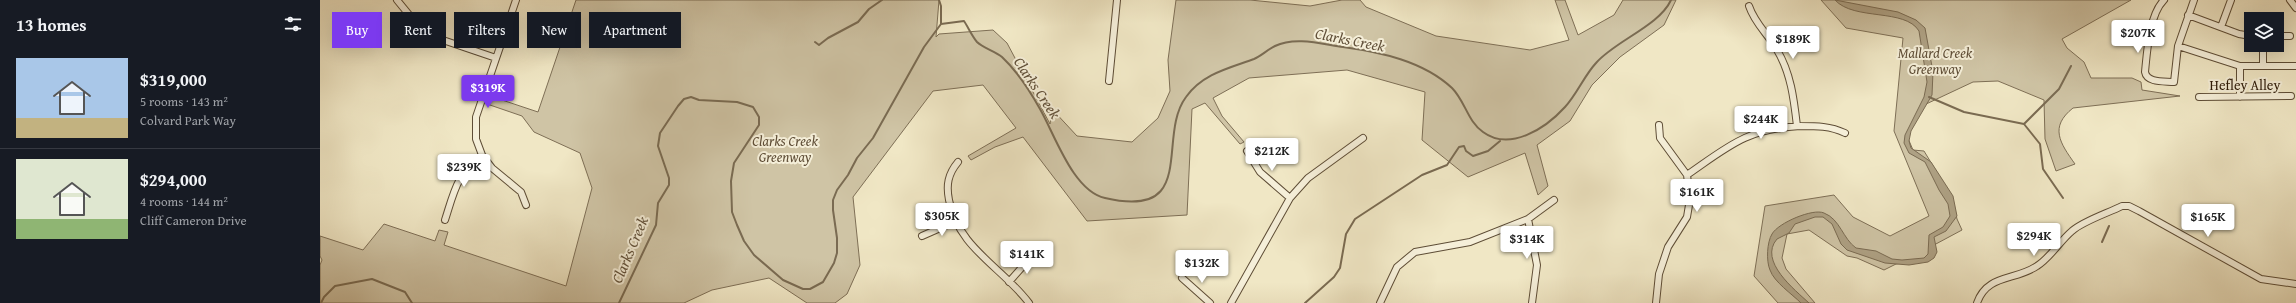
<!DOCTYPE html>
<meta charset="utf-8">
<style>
body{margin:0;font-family:"Gentium Book Plus",serif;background:#20242c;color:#f1f3f6;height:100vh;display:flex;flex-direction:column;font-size:15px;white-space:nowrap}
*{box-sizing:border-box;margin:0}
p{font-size:13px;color:#9ea1a6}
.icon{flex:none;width:22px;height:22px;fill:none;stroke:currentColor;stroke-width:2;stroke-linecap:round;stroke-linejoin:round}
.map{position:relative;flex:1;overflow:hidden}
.panel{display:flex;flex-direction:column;background:#171b24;width:320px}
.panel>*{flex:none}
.hud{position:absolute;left:12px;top:12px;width:380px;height:36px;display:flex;gap:8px}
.controls{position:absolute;left:1924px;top:12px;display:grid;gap:8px}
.controls a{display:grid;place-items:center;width:40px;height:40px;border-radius:0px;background:#171b24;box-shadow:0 4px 16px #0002;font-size:20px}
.price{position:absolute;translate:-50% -34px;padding:0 9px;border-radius:4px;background:#fff;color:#222;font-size:13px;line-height:26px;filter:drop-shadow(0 1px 2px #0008)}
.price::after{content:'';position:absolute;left:50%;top:24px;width:12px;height:9px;margin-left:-6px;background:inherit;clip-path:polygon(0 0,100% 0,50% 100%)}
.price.selected{background:#7c3aed;color:#fff}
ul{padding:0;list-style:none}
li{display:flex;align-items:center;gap:12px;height:100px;padding:0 16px}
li+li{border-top:1px solid #363941}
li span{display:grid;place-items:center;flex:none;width:112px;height:80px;border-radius:0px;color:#555}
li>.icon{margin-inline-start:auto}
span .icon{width:48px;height:48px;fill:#fffc;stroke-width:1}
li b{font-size:17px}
h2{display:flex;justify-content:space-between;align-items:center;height:48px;padding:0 16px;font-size:17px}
.chip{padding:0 14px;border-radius:0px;background:#171b24;box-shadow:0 4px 16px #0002;font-size:14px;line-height:36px}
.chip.selected{background:#7c3aed;color:#fff}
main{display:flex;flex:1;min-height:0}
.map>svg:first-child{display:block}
</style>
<main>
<section class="panel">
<h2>13 homes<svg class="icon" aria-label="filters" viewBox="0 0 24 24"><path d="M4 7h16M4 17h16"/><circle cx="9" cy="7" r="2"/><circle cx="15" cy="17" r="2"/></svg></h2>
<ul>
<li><span style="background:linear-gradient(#a9c7e8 75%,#c2b280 0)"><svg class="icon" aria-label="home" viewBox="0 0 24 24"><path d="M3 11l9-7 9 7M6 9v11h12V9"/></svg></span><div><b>$319,000</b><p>5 rooms · 143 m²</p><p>Colvard Park Way</p></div></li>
<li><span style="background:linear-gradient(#dfe7d0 75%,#8fb573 0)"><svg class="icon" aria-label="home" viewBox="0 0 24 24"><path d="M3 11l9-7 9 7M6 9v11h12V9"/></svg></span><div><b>$294,000</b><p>4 rooms · 144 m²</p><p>Cliff Cameron Drive</p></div></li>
</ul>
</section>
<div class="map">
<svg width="1976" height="303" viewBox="0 0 1976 303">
<rect width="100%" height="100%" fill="#f0e7c5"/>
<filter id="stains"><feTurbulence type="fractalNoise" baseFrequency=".005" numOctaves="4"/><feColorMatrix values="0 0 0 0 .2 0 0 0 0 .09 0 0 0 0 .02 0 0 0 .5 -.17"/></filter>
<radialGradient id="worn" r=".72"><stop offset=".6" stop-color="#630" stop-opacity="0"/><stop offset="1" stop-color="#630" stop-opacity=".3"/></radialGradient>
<path fill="#cfc4a5" stroke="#7e6f56" d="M256 0H619L616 37 619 34 673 30 687 43 730 124 732 109 757 136 812 142 838 118 850 91 848 60 856 0H930L990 6 1022 0H1040L1046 7 1116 36 1210 50 1249 40 1235 0H1245L1258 35 1294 15 1303 0H1356L1344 25 1300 57 1272 85 1250 121 1217 145 1228 186 1218 195 1205 153 1148 177 1102 140 1105 92 1027 70 929 78 893 98 902 116 924 142 920 144 885 103 872 109 867 215 767 221 703 137 675 147 651 160 648 156 696 128 663 85 613 91 533 197 540 265 527 294 515 303H487L449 278 392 290 364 303H0V265L2 260 0 256V236L43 250 64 224 115 241 119 230 128 232 124 245 246 286 272 188 260 153 214 132 202 116 167 104 170 96 218 112Z
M1501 0H1811L1742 39 1747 48 1764 62 1771 78H1812L1821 82 1822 90 1860 96 1753 108C1729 127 1740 143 1755 164L1736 171 1725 139 1724 100 1678 81 1653 82 1604 105 1587 136 1593 150 1604 151 1632 197 1637 219 1642 230 1614 245 1609 259 1576 264 1564 270 1537 258 1527 256 1489 230 1467 234 1462 258 1466 269 1495 303H1458L1434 276 1445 206 1514 195 1533 217 1570 236 1609 216 1574 131 1583 38 1526 28Z"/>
<path fill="#aea184" stroke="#7a6b52" d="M1515 0 1578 12 1596 20 1605 28 1613 72 1612 95 1591 131 1589 141 1591 148 1611 162 1633 196 1637 216 1626 231 1614 237 1617 252 1614 258 1608 262 1589 265 1565 263 1527 250 1521 244 1512 224 1503 217H1495L1475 224 1469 233 1457 239C1438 261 1475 290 1489 303H1481C1472 294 1454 282 1450 270 1446 261 1447 242 1452 234 1458 223 1493 208 1504 213 1520 219 1523 239 1536 248L1556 251 1572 259 1582 260 1604 258 1608 254 1609 235 1623 227 1630 216 1628 204 1619 190 1605 162 1589 153 1584 143 1585 135 1604 97 1607 82 1599 31C1585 8 1534 21 1515 0Z"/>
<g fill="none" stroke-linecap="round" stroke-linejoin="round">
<path stroke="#7a6b52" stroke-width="2" d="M619 0 621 6V24
M495 42 499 45 508 38 538 22 549 9 562 0
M1609 97 1644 112 1704 124 1720 144 1723 169 1743 198
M1704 124 1739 89 1751 66
M1782 242 1789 226
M1 303 4 297 15 286 52 279 85 292 92 303
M299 303 336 225 338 203 349 185V178L338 146 340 133 358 106 364 99 371 97 379 100 417 102 433 107 439 117V125L414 163 411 181 412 212 417 225 424 241 434 255 463 280 483 289H490L503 282 514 263 517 253V238L513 210V200L517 190 528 175 537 158 553 138 604 47 621 24 644 21C648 27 652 36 657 42 663 48 675 51 682 57 697 71 710 91 720 109 735 135 753 191 785 198 879 220 836 137 866 97 882 74 909 68 934 59 941 56 947 50 955 46 975 36 1002 44 1023 47 1060 52 1103 61 1132 88 1145 101 1148 122 1163 132 1190 152 1226 128 1245 107 1257 94 1264 76 1276 63 1295 41 1339 26 1351 0
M985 303 1014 277 1020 268 1026 234 1035 219 1102 175 1127 165 1139 147 1144 146 1146 151 1153 156 1168 151 1180 141"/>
<defs>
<path id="minor" d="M77 0 95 22 114 37 176 58
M196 0 156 117V139L162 155 172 168 201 192 206 205
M1844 0C1829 15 1827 52 1825 72 1827 83 1844 81 1854 82L1858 46 1874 0
M1970 0 1976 8
M1429 6C1435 24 1448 34 1457 50 1471 73 1474 100 1477 126
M1868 15 1919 34 1931 36
M1901 27 1911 0
M1957 36H1970
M1858 46 1920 66H1976
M1920 66V97
M1943 66V45
M789 81 797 0
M1879 97 1971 96
M927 151 940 172 970 198
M638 162C628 174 626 185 629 200 638 248 682 267 709 303
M1367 175C1409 146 1426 129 1480 126 1497 126 1510 126 1525 133
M1208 219 1217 265 1212 303
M125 220C134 192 137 173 162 155
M602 236 636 221
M862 278 890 303
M689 282 712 256
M911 303 970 198 988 178 1043 138
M1060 303 1077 267 1095 252 1150 242 1208 219 1234 200
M1336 303 1339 274 1348 247 1367 217 1370 199 1367 175 1340 138 1339 125
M1657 303C1667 274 1695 281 1717 266 1730 258 1740 241 1752 231 1763 221 1788 213 1802 206H1809L1819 211 1941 279 1976 284"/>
</defs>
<use href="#minor" stroke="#5e4d36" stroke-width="8"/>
<use href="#minor" stroke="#f5efd9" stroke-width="6"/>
</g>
<g text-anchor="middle" stroke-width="4" stroke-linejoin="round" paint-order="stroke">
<g font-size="14" font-style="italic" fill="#5e4d36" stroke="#f5efd9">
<text x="1615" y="58">Mallard Creek<tspan x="1615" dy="16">Greenway</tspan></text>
<text x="465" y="146">Clarks Creek<tspan x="465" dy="16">Greenway</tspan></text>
</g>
<g font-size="14" fill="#2d1a07" stroke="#f5efd9">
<text x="1925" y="90">Hefley Alley</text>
</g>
<g font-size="15" font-style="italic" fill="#615039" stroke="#f5efd9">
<text transform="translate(1030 40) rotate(11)" y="5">Clarks Creek</text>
<text transform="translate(717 88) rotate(56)" y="5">Clarks Creek</text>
<text transform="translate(310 250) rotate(-67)" y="5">Clarks Creek</text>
</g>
</g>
<rect width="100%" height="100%" filter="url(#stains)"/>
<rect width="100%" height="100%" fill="url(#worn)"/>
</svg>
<div class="controls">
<a><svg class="icon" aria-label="layers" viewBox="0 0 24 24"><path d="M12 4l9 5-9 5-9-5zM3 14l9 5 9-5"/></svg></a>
</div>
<b class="price" style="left:1818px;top:54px">$207K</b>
<b class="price" style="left:1473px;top:60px">$189K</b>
<b class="price selected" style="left:168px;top:109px">$319K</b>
<b class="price" style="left:1441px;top:140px">$244K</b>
<b class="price" style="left:952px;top:172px">$212K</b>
<b class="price" style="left:144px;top:188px">$239K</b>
<b class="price" style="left:1377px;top:213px">$161K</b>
<b class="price" style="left:622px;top:237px">$305K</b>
<b class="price" style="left:1888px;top:238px">$165K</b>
<b class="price" style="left:1714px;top:257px">$294K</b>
<b class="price" style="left:1207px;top:260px">$314K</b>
<b class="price" style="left:707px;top:275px">$141K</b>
<b class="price" style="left:882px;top:284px">$132K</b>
<div class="hud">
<a class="chip selected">Buy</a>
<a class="chip">Rent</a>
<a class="chip">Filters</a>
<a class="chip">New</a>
<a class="chip">Apartment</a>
</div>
</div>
</main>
